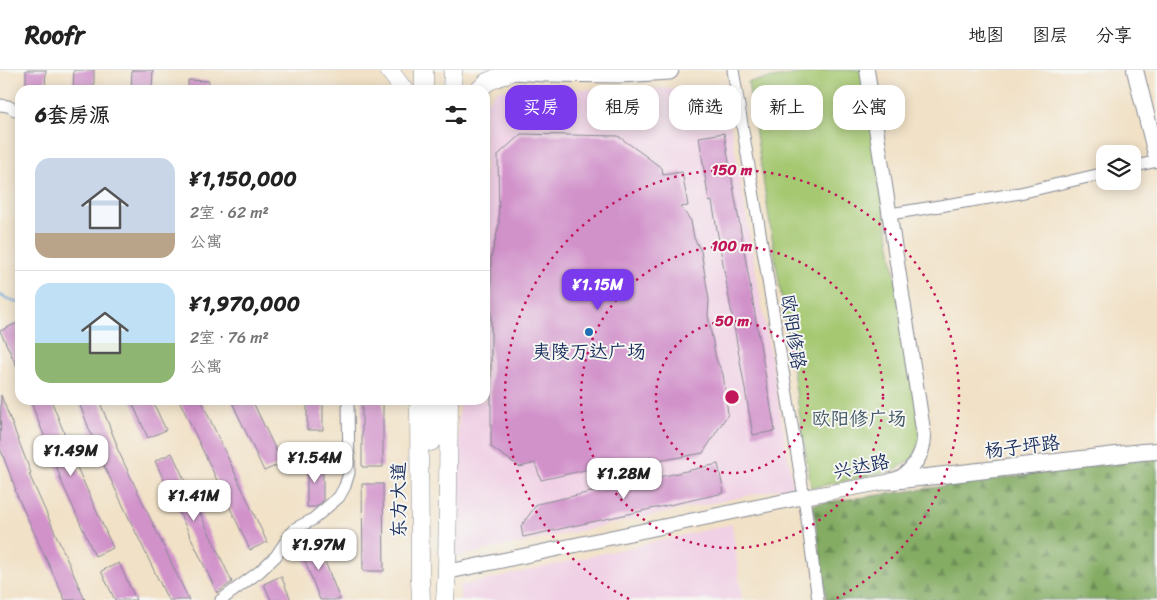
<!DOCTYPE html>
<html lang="zh">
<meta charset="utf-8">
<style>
body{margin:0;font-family:Sriracha,"LXGW WenKai TC",sans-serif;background:#f6f6f6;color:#222;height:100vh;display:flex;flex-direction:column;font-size:19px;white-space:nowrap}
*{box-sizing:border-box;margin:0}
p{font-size:16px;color:#767676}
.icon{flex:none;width:28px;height:28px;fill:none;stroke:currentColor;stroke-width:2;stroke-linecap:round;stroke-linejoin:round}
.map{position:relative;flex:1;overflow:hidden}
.panel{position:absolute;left:15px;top:15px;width:475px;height:320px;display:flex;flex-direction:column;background:#fff;border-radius:15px;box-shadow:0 2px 12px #0003}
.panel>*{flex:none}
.guide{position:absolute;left:505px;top:15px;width:475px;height:45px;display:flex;gap:10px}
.buttons{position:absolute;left:1096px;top:75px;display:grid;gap:10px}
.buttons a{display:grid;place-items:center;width:45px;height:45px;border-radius:10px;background:#fff;box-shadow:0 2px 12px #0003;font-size:25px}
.price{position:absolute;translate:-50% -42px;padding:0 11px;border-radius:10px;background:#fff;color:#222;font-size:16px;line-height:32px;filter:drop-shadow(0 1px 2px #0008)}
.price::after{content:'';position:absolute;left:50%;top:30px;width:15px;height:11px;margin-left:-8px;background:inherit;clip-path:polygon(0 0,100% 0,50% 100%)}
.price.current{background:#7c3aed;color:#fff}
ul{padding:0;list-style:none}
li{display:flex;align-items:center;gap:15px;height:125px;padding:0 20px}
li+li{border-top:1px solid #e0e0e0}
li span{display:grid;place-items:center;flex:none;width:140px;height:100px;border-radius:15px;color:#555}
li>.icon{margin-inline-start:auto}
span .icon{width:60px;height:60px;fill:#fffc;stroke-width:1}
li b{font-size:21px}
h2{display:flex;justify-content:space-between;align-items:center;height:60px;padding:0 20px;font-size:21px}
.tag{padding:0 18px;border-radius:15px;background:#fff;box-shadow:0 2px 12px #0003;font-size:18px;line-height:45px}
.tag.current{background:#7c3aed;color:#fff}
header{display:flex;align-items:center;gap:30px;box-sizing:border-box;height:70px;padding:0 25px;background:#fff;border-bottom:1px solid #e0e0e0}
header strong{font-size:24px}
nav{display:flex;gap:28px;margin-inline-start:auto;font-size:18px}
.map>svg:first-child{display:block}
</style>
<header>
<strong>Roofr</strong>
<nav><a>地图</a><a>图层</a><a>分享</a></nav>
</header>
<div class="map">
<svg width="1157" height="530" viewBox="0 0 1157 530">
<defs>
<pattern id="forest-firs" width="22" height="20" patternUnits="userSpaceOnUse" patternTransform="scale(1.25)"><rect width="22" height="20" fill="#84ac63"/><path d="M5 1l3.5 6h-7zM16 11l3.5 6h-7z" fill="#6b8c55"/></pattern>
</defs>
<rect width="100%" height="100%" fill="#f6f6f2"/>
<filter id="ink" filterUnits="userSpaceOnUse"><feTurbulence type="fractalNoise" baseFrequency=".02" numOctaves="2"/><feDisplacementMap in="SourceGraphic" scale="10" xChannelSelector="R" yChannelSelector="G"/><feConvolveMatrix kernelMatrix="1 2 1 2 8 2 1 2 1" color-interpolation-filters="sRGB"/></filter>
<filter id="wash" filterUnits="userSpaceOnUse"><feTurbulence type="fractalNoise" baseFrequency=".0096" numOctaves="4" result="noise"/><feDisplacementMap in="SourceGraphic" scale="20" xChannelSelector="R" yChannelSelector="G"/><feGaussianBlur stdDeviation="1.12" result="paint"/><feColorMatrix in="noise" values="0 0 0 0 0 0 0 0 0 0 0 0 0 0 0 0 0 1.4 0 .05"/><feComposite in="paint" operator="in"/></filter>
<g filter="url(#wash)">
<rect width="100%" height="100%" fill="#f1e1c6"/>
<path fill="#f0d0e5" d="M724 18 793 416 456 487 459 330H485V34L498 20Z
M732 454 742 530H460V516Z"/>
<path fill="url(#forest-firs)" stroke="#506e60" d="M1157 389V530H827L813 434 1136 390Z"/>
<path fill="#a5c871" stroke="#607c68" d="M824 0H862L921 368 913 388 895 400 811 418 748 12Z"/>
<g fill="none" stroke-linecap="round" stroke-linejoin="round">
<path stroke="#65a4d7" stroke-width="3" d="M0 225 7 229 20 233"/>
</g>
<g id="blocks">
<path fill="#d192ca" d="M26 0H46L45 20H26Z
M74 0H94V20H73Z
M132 0H153L152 20H131Z
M188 10 209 11V20H188Z
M724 63 775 361 753 365 712 131 709 132 699 67Z
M521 64 618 66 662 98 663 105 682 102 688 136 681 137 691 151 694 168 701 181 709 230 708 246 716 289 723 304 728 344 703 383 607 400 606 394 581 401 541 410 535 393 520 397 491 377V188L499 154 498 85Z
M17 253 20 260V303L0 261Z
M1 325 31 403 29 404 85 530H65L15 421 16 420 0 378Z
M30 330H51L73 385 72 386 113 478 95 486 59 406H60Z
M78 330H99L117 375 116 376 189 530H168L100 387Z
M131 330H152L166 360 148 368Z
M179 330H201L267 472 250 480Z
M231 330H252L282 393 264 401Z
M307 330H323V360H307Z
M362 330H383V397H362Z
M172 383 232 512 217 523 155 391Z
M307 392H323V431L316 437H307Z
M718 394 724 423 523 467 521 456 537 434Z
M362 414H383L384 501H363Z
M316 468 340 530H320L299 475Z
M119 493 136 530H115L101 501Z
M281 506 291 530H271L264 514Z"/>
</g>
</g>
<g filter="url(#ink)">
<use href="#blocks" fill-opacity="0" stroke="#868892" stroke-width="1"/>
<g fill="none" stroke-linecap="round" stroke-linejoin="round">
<defs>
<path id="minor" d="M733 0 804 427 818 530
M0 35 8 36 20 43
M1132 97 1157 91
M890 144 1020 123 1105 103
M221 530 259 502 276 486 288 468 296 458 312 450 339 427 345 416 349 403 348 330"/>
<path id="tertiary" d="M447 502 804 427 892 411C910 405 924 386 924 366L867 0"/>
<path id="secondary" d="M1135 0 1157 88
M892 411 1142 382 1157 381"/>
<path id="primary" d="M389 0 404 20
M424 20V0
M452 20 453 0
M479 20 487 12 515 0
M419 330 420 508 421 530
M431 372V330
M445 530 447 502 449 330"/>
<path id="trunk" d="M512 0 545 2 621 3 669 0"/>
</defs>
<use href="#minor" stroke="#868892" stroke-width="13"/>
<use href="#tertiary" stroke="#868892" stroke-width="16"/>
<use href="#secondary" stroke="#868892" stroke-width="18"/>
<use href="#primary" stroke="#868892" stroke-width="19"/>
<use href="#trunk" stroke="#868892" stroke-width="21"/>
<use href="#minor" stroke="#fff" stroke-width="11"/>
<use href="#tertiary" stroke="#fff" stroke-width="14"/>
<use href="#secondary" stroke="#fff" stroke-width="16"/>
<use href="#primary" stroke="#fff" stroke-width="18"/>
<use href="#trunk" stroke="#fff" stroke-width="19"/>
</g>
</g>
<g fill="none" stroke="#c2185b" stroke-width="2.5" stroke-dasharray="2.5 5">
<circle cx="732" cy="327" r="76"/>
<circle cx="732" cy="327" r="151"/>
<path d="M629 529A227 227 0 1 1 835 529"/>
</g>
<circle fill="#1f6fb2" stroke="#f6f6f2" stroke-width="2" cx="589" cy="262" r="5"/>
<g text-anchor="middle" stroke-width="4" stroke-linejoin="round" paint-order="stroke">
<g font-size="19" fill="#1b2f5e" stroke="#f6f6f2">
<text transform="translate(794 262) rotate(81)" y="7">欧阳修路</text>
<text transform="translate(1022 376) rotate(-7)" y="7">杨子坪路</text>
<text transform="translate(861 396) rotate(-12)" y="7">兴达路</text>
<text transform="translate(398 430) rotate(-90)" y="7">东方大道</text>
</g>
<g font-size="19" fill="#1b2f5e" stroke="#f6f6f2">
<text x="589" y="288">夷陵万达广场</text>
</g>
<g font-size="19" fill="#3e5563" stroke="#f6f6f2">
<text x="859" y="355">欧阳修广场</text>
</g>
</g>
<circle cx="732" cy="327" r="8" fill="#c2185b" stroke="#f6f6f2" stroke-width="2.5"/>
<g font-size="15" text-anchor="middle" font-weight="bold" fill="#c2185b" stroke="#f6f6f2" stroke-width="4" stroke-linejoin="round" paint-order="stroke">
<text x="732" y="105">150 m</text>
<text x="732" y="181">100 m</text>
<text x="732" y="256">50 m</text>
</g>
</svg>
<div class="buttons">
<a><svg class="icon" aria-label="layers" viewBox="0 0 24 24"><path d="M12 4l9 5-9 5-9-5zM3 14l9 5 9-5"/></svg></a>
</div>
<b class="price current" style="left:598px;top:241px">¥1.15M</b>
<b class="price" style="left:71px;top:407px">¥1.49M</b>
<b class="price" style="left:315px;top:414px">¥1.54M</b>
<b class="price" style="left:624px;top:430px">¥1.28M</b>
<b class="price" style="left:194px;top:452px">¥1.41M</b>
<b class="price" style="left:319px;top:501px">¥1.97M</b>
<div class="guide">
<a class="tag current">买房</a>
<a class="tag">租房</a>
<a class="tag">筛选</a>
<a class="tag">新上</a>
<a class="tag">公寓</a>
</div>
<section class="panel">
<h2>6套房源<svg class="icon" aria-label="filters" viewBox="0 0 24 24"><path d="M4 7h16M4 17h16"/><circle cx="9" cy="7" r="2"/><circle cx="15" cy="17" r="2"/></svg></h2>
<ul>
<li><span style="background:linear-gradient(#c9d6e8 75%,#b9a48a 0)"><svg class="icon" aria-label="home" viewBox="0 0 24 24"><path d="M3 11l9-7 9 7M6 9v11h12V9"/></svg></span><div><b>¥1,150,000</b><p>2室 · 62 m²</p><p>公寓</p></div></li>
<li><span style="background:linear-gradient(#bfe0f5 60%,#8fb573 0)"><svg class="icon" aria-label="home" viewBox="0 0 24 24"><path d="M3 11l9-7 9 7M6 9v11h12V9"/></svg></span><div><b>¥1,970,000</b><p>2室 · 76 m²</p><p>公寓</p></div></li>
</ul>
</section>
</div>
